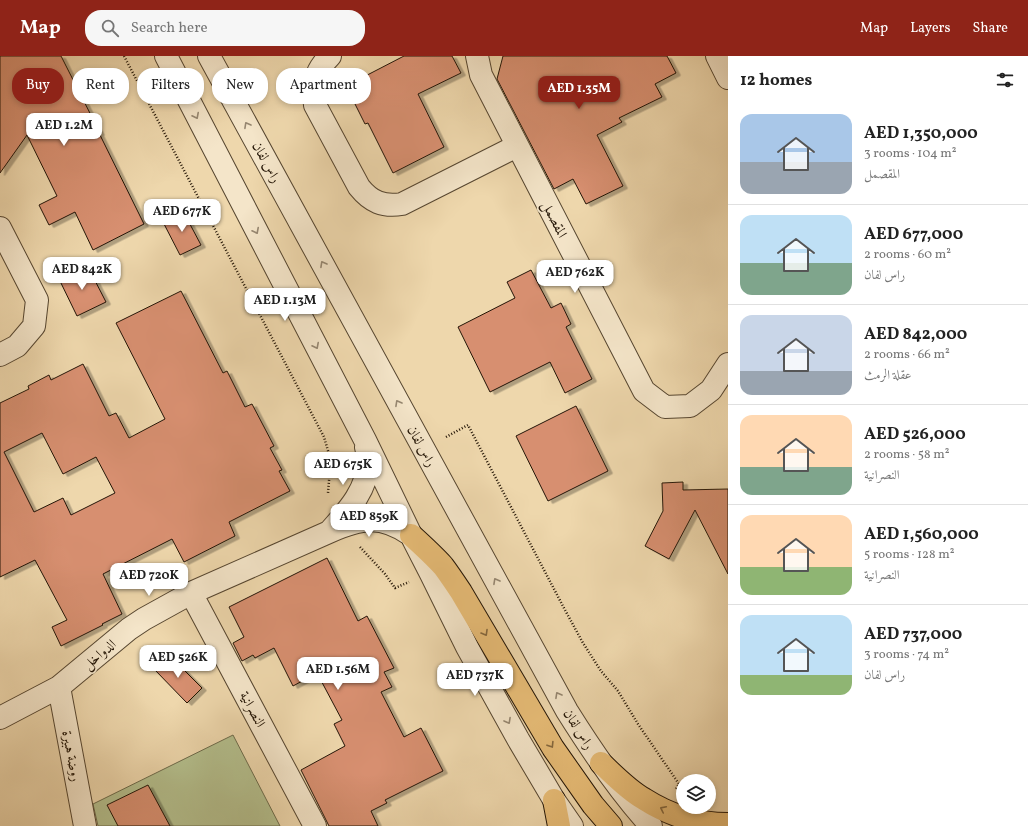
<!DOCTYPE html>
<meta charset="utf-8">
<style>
body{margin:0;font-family:Vollkorn,Amiri,serif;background:#f6f6f6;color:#222;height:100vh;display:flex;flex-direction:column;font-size:15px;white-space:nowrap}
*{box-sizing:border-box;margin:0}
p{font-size:13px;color:#767676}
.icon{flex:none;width:22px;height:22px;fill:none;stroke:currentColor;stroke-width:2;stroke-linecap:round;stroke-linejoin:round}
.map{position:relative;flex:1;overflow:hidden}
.side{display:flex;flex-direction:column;background:#fff;width:300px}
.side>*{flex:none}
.banner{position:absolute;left:12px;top:12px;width:380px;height:36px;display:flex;gap:8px}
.controls{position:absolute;left:676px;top:718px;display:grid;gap:8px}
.controls a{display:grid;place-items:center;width:40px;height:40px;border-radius:50%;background:#fff;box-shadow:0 2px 6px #0003;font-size:20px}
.price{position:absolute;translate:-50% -34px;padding:0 9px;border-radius:8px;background:#fff;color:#222;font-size:13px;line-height:26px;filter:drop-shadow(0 1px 2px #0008)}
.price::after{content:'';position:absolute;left:50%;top:24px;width:12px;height:9px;margin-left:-6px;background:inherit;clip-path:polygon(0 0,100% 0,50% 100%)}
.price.current{background:#8f2418;color:#fff}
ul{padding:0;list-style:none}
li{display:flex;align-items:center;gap:12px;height:100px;padding:0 12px}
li+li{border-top:1px solid #e0e0e0}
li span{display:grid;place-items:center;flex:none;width:112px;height:80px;border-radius:12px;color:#555}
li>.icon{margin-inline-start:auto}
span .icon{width:48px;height:48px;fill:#fffc;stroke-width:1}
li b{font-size:17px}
h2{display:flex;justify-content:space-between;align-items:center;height:48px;padding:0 12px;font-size:17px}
.tag{padding:0 14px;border-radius:16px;background:#fff;box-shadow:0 2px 6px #0003;font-size:14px;line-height:36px}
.tag.current{background:#8f2418;color:#fff}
header{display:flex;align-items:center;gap:24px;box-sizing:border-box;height:56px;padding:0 20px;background:#8f2418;color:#fff}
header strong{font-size:19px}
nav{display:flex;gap:22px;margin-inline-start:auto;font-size:14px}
.search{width:280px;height:36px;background:#f6f6f6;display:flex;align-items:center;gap:10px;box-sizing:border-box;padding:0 14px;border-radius:16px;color:#767676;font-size:15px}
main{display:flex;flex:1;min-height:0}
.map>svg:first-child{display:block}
</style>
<header>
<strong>Map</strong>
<div class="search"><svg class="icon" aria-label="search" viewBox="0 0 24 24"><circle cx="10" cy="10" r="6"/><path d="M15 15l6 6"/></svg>Search here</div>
<nav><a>Map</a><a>Layers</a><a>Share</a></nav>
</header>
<main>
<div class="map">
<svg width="728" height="770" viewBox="0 0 728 770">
<defs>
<filter id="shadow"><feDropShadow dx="4.5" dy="2.5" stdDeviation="0" flood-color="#0004"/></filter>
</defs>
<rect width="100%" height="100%" fill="#eed7ac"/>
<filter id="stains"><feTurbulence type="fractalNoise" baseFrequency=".005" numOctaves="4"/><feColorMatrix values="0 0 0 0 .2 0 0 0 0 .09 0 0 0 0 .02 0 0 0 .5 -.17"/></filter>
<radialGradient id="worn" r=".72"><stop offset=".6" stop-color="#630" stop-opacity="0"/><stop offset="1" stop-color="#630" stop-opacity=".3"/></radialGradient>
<path fill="#b4bf8d" stroke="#6c6a4a" d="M233 679 280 770H98L93 748Z"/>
<path fill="#d78f70" stroke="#231506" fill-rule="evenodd" filter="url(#shadow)" d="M0 0H61L100 77H99L144 168 93 194 75 156 49 169 39 149 57 140 27 79 0 117Z
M404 0H452L461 17 418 38 444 91 393 117 368 67 365 68 346 30Z
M503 0H667L676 17 655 28 662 41 619 62 622 66 597 79 623 130 586 148 573 123 554 133 497 23Z
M183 155 201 189 180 199 163 166Z
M87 209 106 246 77 260 59 223Z
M531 214 551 252 561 247 571 268 566 271 592 323 565 337 550 306 490 336 458 271 515 242 507 226Z
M181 235 223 317 227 315 245 351 252 348 274 390 270 392 282 414 279 415 290 435 229 466 235 480 184 506 172 483 103 518 122 558 102 568 103 569 61 590 52 571 67 564 35 504 0 521V347L29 333 28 330 49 319 51 324 83 308 109 360 116 357 129 382 165 363 116 267ZM42 377 63 418 96 401 115 437 71 459 63 442 34 456 4 396Z
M576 350 608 415 548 445 516 380Z
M683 426V434L728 433V518L695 454 669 503 645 490 663 455 662 427Z
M327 502 358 565 367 560 394 612 384 616 392 631 381 636 404 681 421 672 443 715 385 744 387 747 371 755 378 770H329L301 714 345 690 334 668 342 664 317 617 293 630 274 592 255 602 253 599 242 605 233 587 244 581 229 551Z
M169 599 202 632 187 647 154 613Z
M148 729 170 770H118L107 749Z"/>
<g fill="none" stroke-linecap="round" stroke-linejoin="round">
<defs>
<path id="minor" d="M166 0 365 384 411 479 431 518 467 591 518 683 554 744 572 770
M209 0 567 655C592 695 619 735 651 770
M330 0C315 15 312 29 315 49L359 131C371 146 383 151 402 148L517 90
M477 0 481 19 644 335 665 351 690 350 711 334 728 308
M717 0 728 22
M0 172 37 244 34 270 17 290 0 299
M330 475C347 456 369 432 368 404 368 400 367 395 366 391
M191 537 315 770
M59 631 85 770
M0 662 59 631 129 573 144 563 191 537 329 476C361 462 381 458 411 479"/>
<path id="major" d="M411 479C422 489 433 499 443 510 449 518 455 527 461 536L553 692 593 749 611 770
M601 707C615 720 628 734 644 743 669 759 698 768 728 768
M554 744 559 770"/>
</defs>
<use href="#minor" stroke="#564630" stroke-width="24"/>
<use href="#major" stroke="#231506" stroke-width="24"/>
<path stroke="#231506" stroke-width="2.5" stroke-dasharray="1 2" stroke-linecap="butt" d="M124 0 324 381 329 398 330 413 328 437
M446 381 468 369 565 554 583 587 601 615 618 635 638 668 679 728 676 733
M360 491 385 518 395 532 409 526"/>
<use href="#minor" stroke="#f4e5c9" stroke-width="22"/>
<use href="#major" stroke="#e7bc76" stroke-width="22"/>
</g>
<defs><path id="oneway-chevron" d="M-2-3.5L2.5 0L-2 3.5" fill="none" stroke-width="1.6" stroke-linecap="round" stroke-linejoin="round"/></defs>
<g stroke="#968771">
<use href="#oneway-chevron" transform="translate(196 60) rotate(63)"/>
<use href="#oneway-chevron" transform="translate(247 69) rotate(-119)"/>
<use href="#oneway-chevron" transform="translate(256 175) rotate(63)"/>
<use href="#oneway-chevron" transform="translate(323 208) rotate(-119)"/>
<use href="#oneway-chevron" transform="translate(316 290) rotate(63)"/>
<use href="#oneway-chevron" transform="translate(398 347) rotate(-119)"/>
<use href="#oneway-chevron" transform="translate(496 525) rotate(-119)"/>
<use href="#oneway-chevron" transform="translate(558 639) rotate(-119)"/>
<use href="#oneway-chevron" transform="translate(508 665) rotate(61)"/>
</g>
<g stroke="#85683e">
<use href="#oneway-chevron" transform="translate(485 577) rotate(60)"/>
<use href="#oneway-chevron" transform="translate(551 689) rotate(58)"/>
<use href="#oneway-chevron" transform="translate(663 753) rotate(-154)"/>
</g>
<g text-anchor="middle" stroke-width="3.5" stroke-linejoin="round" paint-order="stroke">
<g font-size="14" fill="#231506" stroke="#f4e5c9">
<text transform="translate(267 106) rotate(61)" y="5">راس لفان</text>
<text transform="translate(555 163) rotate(63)" y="5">المقصمل</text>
<text transform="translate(422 390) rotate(61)" y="5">راس لفان</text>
<text transform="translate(99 598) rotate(-40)" y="5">الدواخل</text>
<text transform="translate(253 653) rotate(62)" y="5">النصرانية</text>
<text transform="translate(579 673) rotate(58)" y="5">راس لفان</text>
<text transform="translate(72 700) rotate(79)" y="5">روضة هبيرة</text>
</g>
</g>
<rect width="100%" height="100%" filter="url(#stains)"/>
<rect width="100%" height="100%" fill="url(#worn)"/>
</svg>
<div class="controls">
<a><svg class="icon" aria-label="layers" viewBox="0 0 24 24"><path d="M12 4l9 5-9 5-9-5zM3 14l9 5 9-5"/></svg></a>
</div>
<b class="price current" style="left:579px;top:54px">AED 1.35M</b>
<b class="price" style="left:64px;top:91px">AED 1.2M</b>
<b class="price" style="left:182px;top:177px">AED 677K</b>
<b class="price" style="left:82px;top:235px">AED 842K</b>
<b class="price" style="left:575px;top:238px">AED 762K</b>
<b class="price" style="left:285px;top:266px">AED 1.13M</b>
<b class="price" style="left:343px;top:430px">AED 675K</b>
<b class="price" style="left:369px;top:482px">AED 859K</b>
<b class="price" style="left:149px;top:541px">AED 720K</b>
<b class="price" style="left:178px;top:623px">AED 526K</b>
<b class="price" style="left:338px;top:635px">AED 1.56M</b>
<b class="price" style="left:475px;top:641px">AED 737K</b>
<div class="banner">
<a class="tag current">Buy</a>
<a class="tag">Rent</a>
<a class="tag">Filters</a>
<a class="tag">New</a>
<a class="tag">Apartment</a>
</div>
</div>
<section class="side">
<h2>12 homes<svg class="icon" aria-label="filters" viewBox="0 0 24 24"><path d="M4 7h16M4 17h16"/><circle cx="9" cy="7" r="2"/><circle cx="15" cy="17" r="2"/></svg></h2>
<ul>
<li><span style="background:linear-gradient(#a9c7e8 60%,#9aa5b1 0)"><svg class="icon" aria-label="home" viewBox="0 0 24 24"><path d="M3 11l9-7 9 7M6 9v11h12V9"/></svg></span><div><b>AED 1,350,000</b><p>3 rooms · 104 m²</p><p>المقصمل</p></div></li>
<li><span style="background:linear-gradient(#bfe0f5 60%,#7fa58c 0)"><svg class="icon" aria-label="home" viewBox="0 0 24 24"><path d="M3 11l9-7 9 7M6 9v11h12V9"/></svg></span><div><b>AED 677,000</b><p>2 rooms · 60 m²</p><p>راس لفان</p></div></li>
<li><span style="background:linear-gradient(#c9d6e8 70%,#9aa5b1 0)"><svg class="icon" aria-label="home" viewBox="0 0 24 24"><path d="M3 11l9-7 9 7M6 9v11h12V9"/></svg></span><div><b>AED 842,000</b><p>2 rooms · 66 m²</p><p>عقلة الرمث</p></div></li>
<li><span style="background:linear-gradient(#ffd9b3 65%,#7fa58c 0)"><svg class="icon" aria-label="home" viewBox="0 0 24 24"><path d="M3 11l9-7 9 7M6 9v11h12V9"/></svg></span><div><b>AED 526,000</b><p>2 rooms · 58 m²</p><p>النصرانية</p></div></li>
<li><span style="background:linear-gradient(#ffd9b3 65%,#8fb573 0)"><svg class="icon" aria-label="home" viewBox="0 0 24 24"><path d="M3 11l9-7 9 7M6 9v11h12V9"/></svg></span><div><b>AED 1,560,000</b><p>5 rooms · 128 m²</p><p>النصرانية</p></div></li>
<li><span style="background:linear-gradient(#bfe0f5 75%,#8fb573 0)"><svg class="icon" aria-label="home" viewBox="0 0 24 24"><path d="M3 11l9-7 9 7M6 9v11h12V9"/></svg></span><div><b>AED 737,000</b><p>3 rooms · 74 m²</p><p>راس لفان</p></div></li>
</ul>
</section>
</main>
